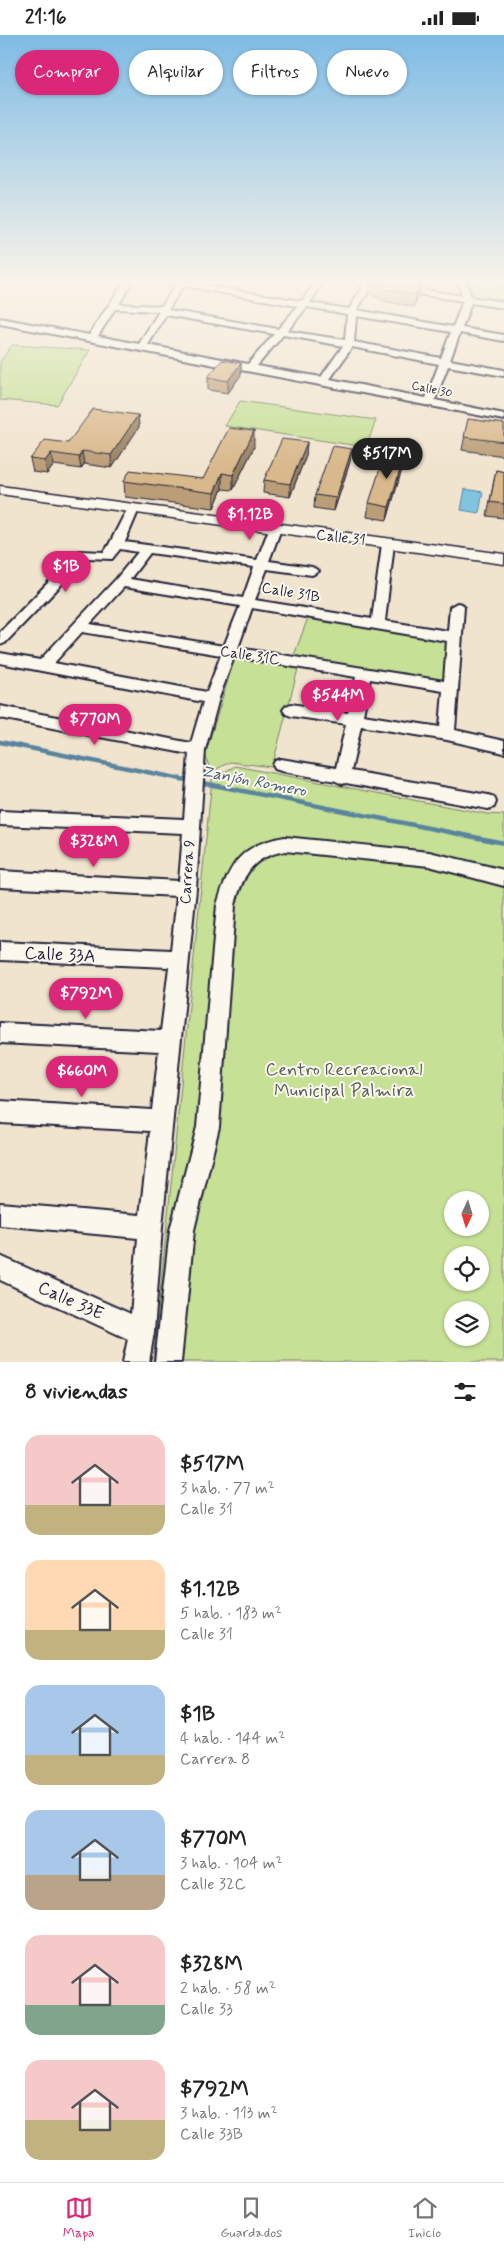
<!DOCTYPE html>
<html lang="es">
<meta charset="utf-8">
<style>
body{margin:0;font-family:Mynerve,sans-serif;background:#f2f2f2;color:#222;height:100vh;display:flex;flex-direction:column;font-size:19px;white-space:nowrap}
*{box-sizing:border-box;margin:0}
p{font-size:16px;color:#767676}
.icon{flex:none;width:28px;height:28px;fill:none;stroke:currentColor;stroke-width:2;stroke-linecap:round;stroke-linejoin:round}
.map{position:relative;height:1327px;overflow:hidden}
.details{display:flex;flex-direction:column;background:#fff;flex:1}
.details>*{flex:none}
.top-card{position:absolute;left:15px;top:15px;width:475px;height:45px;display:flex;gap:10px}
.needle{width:32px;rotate:184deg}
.buttons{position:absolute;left:444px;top:1156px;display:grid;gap:10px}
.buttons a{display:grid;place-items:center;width:45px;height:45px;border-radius:50%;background:#fff;box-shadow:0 1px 4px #0004;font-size:25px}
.price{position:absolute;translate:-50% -42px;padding:0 11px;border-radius:18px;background:#db2777;color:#fff;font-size:16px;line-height:32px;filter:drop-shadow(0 1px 2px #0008)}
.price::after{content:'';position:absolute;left:50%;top:30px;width:15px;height:11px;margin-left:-8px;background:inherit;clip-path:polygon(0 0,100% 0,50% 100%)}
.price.selected{background:#222;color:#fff}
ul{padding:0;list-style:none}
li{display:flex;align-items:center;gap:15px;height:125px;padding:0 25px}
li span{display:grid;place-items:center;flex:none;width:140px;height:100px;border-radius:15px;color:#555}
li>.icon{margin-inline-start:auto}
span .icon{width:60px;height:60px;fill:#fffc;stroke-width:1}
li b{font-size:21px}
h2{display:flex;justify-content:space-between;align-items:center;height:60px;padding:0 25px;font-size:21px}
.tag{padding:0 18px;border-radius:22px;background:#fff;box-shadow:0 1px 4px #0004;font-size:18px;line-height:45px}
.tag.selected{background:#db2777;color:#fff}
.status{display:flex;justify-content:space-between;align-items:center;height:35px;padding:0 25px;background:#fff;direction:ltr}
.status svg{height:14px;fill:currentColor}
.menu{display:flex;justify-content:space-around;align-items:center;height:70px;border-top:1px solid #e0e0e0;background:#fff;font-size:14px;color:#767676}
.menu a{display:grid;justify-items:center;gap:2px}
.menu .selected{color:#db2777}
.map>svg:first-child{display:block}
</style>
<div class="status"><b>21:16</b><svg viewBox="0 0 49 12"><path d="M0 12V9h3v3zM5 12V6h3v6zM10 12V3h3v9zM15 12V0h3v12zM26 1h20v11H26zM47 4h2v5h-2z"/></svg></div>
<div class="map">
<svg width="504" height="1327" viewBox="0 0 504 1327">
<rect width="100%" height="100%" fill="#f1e4cf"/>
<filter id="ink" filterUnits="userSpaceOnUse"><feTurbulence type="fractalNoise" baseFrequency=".02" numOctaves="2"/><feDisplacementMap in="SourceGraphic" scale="10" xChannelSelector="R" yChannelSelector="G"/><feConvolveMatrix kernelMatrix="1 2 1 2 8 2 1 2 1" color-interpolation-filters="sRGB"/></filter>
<g filter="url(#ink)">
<path fill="#c6e096" stroke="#748168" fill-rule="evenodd" d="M462 247H504V270L468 265Z
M12 310 90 315 57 370 0 365V327Z
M240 366 376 385 366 412 225 391Z
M309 580 449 604 445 647 293 623Z
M235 622 298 634 272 732 230 727 211 737 205 720Z
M235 731 487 779 504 780V1327H153L212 744ZM452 1165H480V1192H452ZM452 1220H480V1248H452ZM452 1275H480V1302H452Z"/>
<path fill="#7fc5e0" stroke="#5a849e" d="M465 454 483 457 479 478 461 475Z"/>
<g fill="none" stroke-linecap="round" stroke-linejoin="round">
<path stroke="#5a849e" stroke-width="4.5" d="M0 707 191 746
M198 747 504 808"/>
<defs>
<path id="minor" d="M124 247H132L119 269 162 271 175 250 168 247H186L302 266 315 247H323L310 268 349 274 363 251 353 247H374L462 261 458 247H466L471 262 504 267V273L471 268 462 293 504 300V306L460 298 450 325 504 335V341L448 331 435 365 504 379V385L0 289V283L89 300ZM183 251 298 271 278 294 168 275ZM371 252 463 266 453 292 357 275ZM307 272 347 279 345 305 287 296ZM115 274 158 276V278L139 309 98 301ZM166 280 274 299 248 329 148 310ZM356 281 451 297 441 323 354 307ZM283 300 343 311 321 342 257 331ZM352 312 439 329 426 363 330 344Z
M133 470 139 474 125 507 257 525 269 494 275 490 279 491 281 494 269 526 312 532 319 536 312 540 267 534 255 565 372 584 382 509 388 505 392 506 394 509 385 586 448 596 450 572 457 568 462 569 464 572 455 695 504 706V718L447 705 361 691 351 736 488 760 494 762 496 767 494 772 488 774 346 748 342 749 336 746 281 736 275 734 273 730 275 726 281 724 336 733 346 689 291 681 286 679 283 675 286 671 291 669 348 678 356 642 234 622 219 663 205 715 196 854 162 1192 154 1297 149 1327H123L128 1304 0 1245V1221L131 1279 138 1203 0 1190V1168L140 1180 150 1096 0 1088V1066L152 1075 159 1016 0 1008V988L161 996 169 932 0 925V907L171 915 177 861 0 852V836L179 846 183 798 0 790V776L184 784 189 719 0 683V671L191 708 203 667 0 628V618L40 625 116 544 138 517 120 514 112 524 87 523 5 608 0 610V597L79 516 104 517C113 507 124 473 133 470ZM150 518 254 532 243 563 130 544ZM124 552 240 571 224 611 90 589ZM252 573 447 606 444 646 238 613ZM82 597 221 620 207 657 54 628ZM370 644 443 656 440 692 363 680Z
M285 802 429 817 504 835V851L429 831 285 816C252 822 243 839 235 870L219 1092 194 1195 181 1327H155L170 1195 197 1092 217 870C229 829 241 809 285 802Z"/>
<path id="major" d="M0 451 504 519V529L0 459Z"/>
</defs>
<use href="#minor" stroke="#22223b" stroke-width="4"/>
<use href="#major" stroke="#22223b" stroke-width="3"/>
<use href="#minor" fill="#fbf7ec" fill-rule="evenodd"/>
<use href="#major" fill="#fbf7ec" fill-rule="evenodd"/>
</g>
<path fill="#bb9e78" stroke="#22223b" d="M370 247 420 249 419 261 414 272 384 266 369 258Z
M241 328V340L228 358 208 355V342Z
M138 380 139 392 112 433 84 429 81 434 54 430 47 439 33 437 30 424Z
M468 384 504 389V421L462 415Z
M307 407 306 420 290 462 263 458 264 445Z
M254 412 233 455 222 454 214 473 125 462 124 446 203 444Z
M404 421 402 434 387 485 367 482 369 468Z
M350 427 334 476 314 473 315 460Z
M496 435 504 437V483L487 481Z"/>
<path fill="#988162" stroke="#22223b" d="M420 249 419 261 414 272 416 260Z
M241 328V340L228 358V346Z
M138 380 139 392 112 433 111 420Z
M254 396V412L233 455V440Z
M307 407 306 420 290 462V449Z
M352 414 350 427 334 476 336 463Z
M82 416 84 429 81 434 79 422Z
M51 418 54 430 47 439 45 426Z
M404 421 402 434 387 485 389 472Z
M222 438V454L214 473V458Z"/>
<path fill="#d9b88c" stroke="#22223b" d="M370 247H402L420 249 416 260 385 254Z
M222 325 241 328 228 346 208 342Z
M93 374 138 380 111 420 82 416 79 422 51 418 45 426 30 424 45 405 68 408Z
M468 384 504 389V407L464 402Z
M229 393 254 396 233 440 222 438 214 458 124 446 130 435 203 444Z
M282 404 307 407 290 449 264 445Z
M332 411 352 414 336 463 315 460Z
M385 418 404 421 389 472 369 468Z
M496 435 504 437V469L490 467Z"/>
</g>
<linearGradient id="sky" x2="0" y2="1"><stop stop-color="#7ebbe5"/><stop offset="0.57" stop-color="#f9f3e9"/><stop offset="1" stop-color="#f9f3e9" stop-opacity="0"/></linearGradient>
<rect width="504" height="433" fill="url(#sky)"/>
<g text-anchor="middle" stroke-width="4" stroke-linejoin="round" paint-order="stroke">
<g font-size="12" fill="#22223b" stroke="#fbf7ec">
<text transform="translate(432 354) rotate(12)" y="4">Calle 30</text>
</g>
<g font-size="15" fill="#22223b" stroke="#fbf7ec">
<text transform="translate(341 502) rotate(7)" y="5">Calle 31</text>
<text transform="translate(291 557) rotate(10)" y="5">Calle 31B</text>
<text transform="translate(250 620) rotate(9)" y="5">Calle 31C</text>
<text transform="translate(187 837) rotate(-86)" y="5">Carrera 9</text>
</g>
<g font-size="16" font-style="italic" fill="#435b75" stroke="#fbf7ec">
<text transform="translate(254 745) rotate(11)" y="6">Zanjón Romero</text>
</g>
<g font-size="18" fill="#22223b" stroke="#fbf7ec">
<text transform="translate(60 919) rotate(3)" y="6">Calle 33A</text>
<text transform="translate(71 1265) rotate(24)" y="6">Calle 33E</text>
</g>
<g font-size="18" fill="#535b56" stroke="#fbf7ec">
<text x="344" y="1040">Centro Recreacional<tspan x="344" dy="21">Municipal Palmira</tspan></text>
</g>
</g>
</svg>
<div class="buttons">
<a><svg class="needle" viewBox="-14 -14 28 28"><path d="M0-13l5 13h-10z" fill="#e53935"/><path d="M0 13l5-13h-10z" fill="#767676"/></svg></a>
<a><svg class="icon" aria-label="locate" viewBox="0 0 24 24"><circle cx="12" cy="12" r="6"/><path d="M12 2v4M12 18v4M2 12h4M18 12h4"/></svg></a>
<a><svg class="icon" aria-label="layers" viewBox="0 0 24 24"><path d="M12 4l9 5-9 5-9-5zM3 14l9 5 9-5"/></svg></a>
</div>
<b class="price selected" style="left:387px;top:445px">$517M</b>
<b class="price" style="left:250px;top:506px">$1.12B</b>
<b class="price" style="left:66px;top:558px">$1B</b>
<b class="price" style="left:338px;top:687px">$544M</b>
<b class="price" style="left:95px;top:711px">$770M</b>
<b class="price" style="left:94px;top:833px">$328M</b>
<b class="price" style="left:86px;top:985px">$792M</b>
<b class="price" style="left:82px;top:1063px">$660M</b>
<div class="top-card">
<a class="tag selected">Comprar</a>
<a class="tag">Alquilar</a>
<a class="tag">Filtros</a>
<a class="tag">Nuevo</a>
</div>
</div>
<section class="details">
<h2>8 viviendas<svg class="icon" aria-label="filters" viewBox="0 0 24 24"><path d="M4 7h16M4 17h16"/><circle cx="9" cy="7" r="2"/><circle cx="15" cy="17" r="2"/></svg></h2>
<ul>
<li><span style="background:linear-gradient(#f6c9c9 70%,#c2b280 0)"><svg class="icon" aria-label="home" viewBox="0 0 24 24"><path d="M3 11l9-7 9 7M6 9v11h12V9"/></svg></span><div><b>$517M</b><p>3 hab. · 77 m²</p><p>Calle 31</p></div></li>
<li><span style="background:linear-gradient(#ffd9b3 70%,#c2b280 0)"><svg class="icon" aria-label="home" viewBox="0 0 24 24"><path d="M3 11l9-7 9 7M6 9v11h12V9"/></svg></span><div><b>$1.12B</b><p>5 hab. · 183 m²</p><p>Calle 31</p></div></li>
<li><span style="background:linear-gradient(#a9c7e8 70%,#c2b280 0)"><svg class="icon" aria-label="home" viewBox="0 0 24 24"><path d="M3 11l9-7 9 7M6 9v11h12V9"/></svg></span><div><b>$1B</b><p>4 hab. · 144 m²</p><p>Carrera 8</p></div></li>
<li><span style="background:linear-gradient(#a9c7e8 65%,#b9a48a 0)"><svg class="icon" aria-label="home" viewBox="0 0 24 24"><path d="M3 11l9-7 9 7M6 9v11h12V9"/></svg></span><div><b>$770M</b><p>3 hab. · 104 m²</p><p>Calle 32C</p></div></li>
<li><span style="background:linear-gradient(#f6c9c9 70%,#7fa58c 0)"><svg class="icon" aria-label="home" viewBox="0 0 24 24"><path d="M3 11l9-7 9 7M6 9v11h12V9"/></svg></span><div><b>$328M</b><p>2 hab. · 58 m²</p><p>Calle 33</p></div></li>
<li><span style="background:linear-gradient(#f6c9c9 60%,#c2b280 0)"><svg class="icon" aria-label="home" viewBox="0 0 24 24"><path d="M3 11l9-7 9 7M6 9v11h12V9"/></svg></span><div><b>$792M</b><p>3 hab. · 113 m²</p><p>Calle 33B</p></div></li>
</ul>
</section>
<nav class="menu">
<a class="selected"><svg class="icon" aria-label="map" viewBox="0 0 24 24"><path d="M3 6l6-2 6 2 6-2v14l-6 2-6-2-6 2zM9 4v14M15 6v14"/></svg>Mapa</a>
<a><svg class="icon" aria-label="saved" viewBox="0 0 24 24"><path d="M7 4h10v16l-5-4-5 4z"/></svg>Guardados</a>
<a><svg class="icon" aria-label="home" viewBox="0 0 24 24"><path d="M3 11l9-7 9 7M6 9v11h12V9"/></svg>Inicio</a>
</nav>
